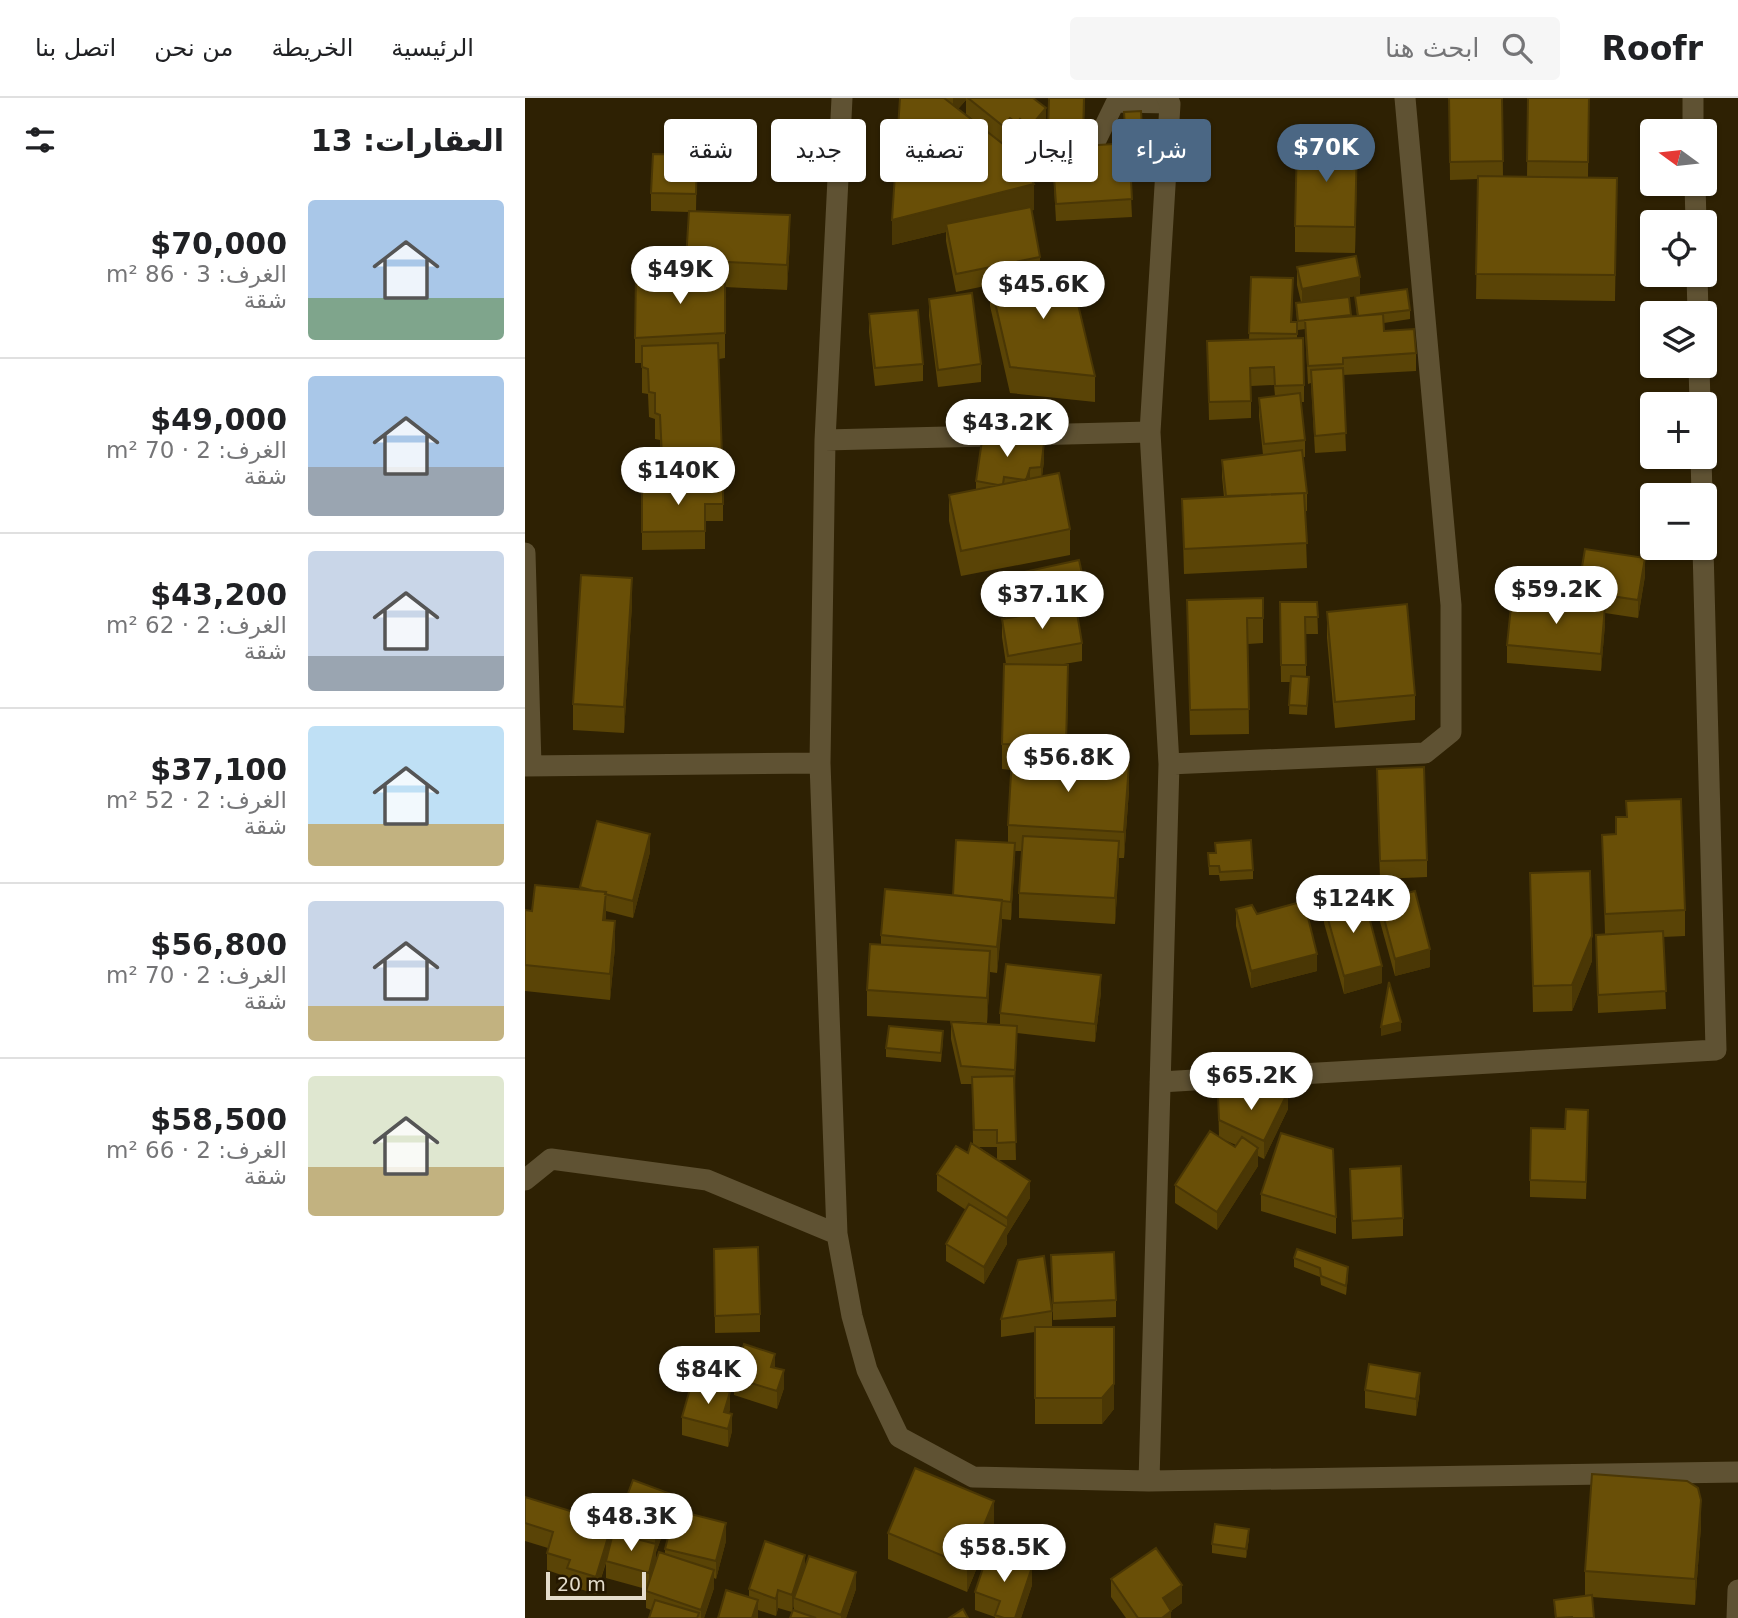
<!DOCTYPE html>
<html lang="ar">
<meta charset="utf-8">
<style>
body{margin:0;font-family:"DejaVu Sans","Noto Sans Arabic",sans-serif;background:#f6f6f6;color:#202124;direction:rtl;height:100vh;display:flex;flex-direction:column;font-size:26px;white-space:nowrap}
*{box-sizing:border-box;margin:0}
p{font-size:23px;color:#757577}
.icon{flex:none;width:38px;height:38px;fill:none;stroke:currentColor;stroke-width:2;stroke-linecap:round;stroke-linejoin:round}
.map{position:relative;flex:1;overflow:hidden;direction:ltr}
.panel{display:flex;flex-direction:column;background:#fff;width:525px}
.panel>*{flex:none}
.banner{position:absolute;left:21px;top:21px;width:665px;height:63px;direction:rtl;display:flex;gap:14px}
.needle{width:46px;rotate:285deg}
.buttons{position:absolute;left:1115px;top:21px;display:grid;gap:14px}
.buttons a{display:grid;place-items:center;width:77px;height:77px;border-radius:7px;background:#fff;box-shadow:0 2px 5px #0004;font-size:35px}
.scale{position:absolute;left:21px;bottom:18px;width:100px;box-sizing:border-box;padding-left:7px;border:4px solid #e4dccb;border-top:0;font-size:19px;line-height:24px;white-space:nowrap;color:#e4dccb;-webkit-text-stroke:5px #241700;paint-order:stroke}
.price{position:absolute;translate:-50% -60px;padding:0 16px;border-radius:24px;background:#fff;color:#222;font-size:23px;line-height:46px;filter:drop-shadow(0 2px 4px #0008)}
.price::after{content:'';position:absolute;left:50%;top:42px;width:21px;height:16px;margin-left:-10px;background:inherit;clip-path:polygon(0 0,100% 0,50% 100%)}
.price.current{background:#4b6784;color:#fff}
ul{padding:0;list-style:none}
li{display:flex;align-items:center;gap:21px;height:175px;padding:0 21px}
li+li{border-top:2px solid #e0e0e0}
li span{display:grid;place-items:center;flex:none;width:196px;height:140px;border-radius:7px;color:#555}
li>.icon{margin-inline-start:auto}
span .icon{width:84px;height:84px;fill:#fffc;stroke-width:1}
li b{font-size:30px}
h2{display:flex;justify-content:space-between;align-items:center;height:84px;padding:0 21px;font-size:30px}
.chip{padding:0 24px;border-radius:7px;background:#fff;box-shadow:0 2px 5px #0004;font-size:24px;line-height:63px}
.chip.current{background:#4b6784;color:#fff}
header{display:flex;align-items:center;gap:42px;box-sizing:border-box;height:98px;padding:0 35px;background:#fff;border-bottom:2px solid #e0e0e0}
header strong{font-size:33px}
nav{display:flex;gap:38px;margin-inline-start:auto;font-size:24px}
.search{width:490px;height:63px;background:#f6f6f6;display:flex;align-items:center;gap:18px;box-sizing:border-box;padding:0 24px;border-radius:7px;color:#757577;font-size:26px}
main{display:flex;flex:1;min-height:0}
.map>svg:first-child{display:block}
</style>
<header>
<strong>Roofr</strong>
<div class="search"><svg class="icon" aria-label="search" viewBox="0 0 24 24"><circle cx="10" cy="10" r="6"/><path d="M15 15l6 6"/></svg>ابحث هنا</div>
<nav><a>الرئيسية</a><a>الخريطة</a><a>من نحن</a><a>اتصل بنا</a></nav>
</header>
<main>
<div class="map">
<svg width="1213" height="1520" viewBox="0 0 1213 1520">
<rect width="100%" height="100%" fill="#2e2103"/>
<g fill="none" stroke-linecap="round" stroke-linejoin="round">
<path stroke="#5f5233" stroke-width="19" d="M572 42 590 5 645 6"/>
<path stroke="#5f5233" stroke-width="21" d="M317 0 300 342 295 665 312 1136 327 1218 342 1272 374 1339 448 1379 624 1383 1213 1374
M1168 0V33
M1170 86 1171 124
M1172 177 1173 215
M1174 268 1175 306
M300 342 625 334
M1176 359 1177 397
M0 455 6 667
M644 666 900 655 926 634V507L880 0
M0 668 295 665
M635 984 1191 952 1178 450
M0 1082 26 1061 182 1082 312 1136
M624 1383 644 666 625 334 645 6 642 0
M1212 1520 1213 1492"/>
</g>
<path fill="#5a4406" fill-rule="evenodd" d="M375 0H508L521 28 505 47 495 39 492 43 485 37 478 46 441 16V2L433 11 509 112H506L515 159V171L570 278V304L485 295 465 208V187L431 194 421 143V134L367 147Z
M524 0H560L558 48 618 47V56H604L607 119 531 123 527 54H523Z
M924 0H977L978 78H1002L1003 0H1064L1063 79 1092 80 1090 203 951 201 953 81 925 82Z
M172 57 171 113 265 143 262 192 200 189V260L194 261 197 383 137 385 135 342 130 341V321L124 319 123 296 117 295V265H110V240L161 178 164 114 126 113V95Z
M832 70 830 155 770 154V128Z
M772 169 835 197 885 212V221L859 225V233L891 255V273L818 277 821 353 790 355 786 285 783 286 780 231 773 232 771 213V205L776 204 772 187ZM830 198 832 218 826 219 824 199Z
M726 179 768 198 767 224H772V240L779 287V304H776L780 342V359H777L782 395V413H780L782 470 659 476 657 401 699 399 697 379V362L738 357 734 318V300L750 298 749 287 726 288V320L684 322 682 243 724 242Z
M404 201 456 266V284L413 289 404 218Z
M344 216 398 266V283L350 288 344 234Z
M519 363 517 378 545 431V457L436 478 424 423V397L451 392V383Z
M198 387V423H180V451L117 452V388Z
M1120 478 1113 520 1080 515V526L1076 573 982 565V547L1053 506V493Z
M476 479 561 510 552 512 557 545V563L533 567 543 593 541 662 604 692 599 760H594L590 826 494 820V795L497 753H490L486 822 477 821 472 875 465 874 462 925 342 918V892L356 846V837L428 797 483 744V727L486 672 477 671V646L481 566 477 539V521H481L476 497Z
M738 500V545L723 546 724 636 665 637 662 502Z
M755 504H792L793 536H781V579H784L782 617 764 616 765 584H756Z
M107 506 99 635 48 632V606Z
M802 514 890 597V622L810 630 802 540Z
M852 688 902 762V779L855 781Z
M1101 703 1160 812V838L1138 839 1141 911 1073 915 1071 837 1080 836 1077 737 1091 736V719H1101Z
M690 745 728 772V781L695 783 694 777H684L683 755H690Z
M125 754 108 820 81 813 80 822 90 849 85 902 0 893V775V812L7 813 55 791V789Z
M1005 775 1067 863 1047 913 1008 914Z
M854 802 905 869 870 878 854 820Z
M799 807 857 885 819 896 799 825Z
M711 811 732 816 792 873 726 890 711 828Z
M576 894 570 944 492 935 489 989 491 1062H474L505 1100 482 1137V1146L459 1186 421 1163V1146L441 1112 412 1093V1076L443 1055 448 1046 447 986H436L426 941V924L475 927V915ZM454 1049H472V1061Z
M418 942 416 964 361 959V950Z
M693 997 763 1011 739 1061 733 1058V1068L692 1132 650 1105V1087L694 1039ZM695 1040 711 1047 710 1049Z
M1063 1030 1061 1101 1005 1099V1082L1040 1031Z
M825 1071 878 1120V1138L827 1141Z
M736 1096 811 1119V1136L736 1113Z
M189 1151 235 1216V1234L190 1235Z
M526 1157 591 1202V1219L528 1222Z
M769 1160 823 1178 821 1197 796 1187 795 1179 769 1169Z
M527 1213V1229L589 1311 577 1326H510V1234L476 1239V1221Z
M250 1270 259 1290 252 1311 209 1297V1280Z
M840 1292H895L891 1318 840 1310Z
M205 1311 204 1315 207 1333 203 1349 157 1337V1319Z
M0 1399 87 1439 92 1436V1425L146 1414 131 1454V1463L140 1456V1451L201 1443 191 1481 189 1480V1490L179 1520H124L126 1512 121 1510V1491L81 1480V1465L71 1496 42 1487V1479L22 1472V1455L23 1450 0 1443Z
M469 1428 442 1494 363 1461V1435Z
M1176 1428 1170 1507 1067 1499 1069 1520H1030L1029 1502 1060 1498V1473Z
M724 1440 721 1460 687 1455V1446Z
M280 1468 331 1491 321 1520H265L269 1512V1507L267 1514 253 1510 251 1518 233 1512V1520H193L224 1499V1491Z
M586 1481 657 1505 646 1513V1520H601L586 1499Z
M507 1487 496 1520H470V1519L450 1512V1494Z"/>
<path fill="#4a3705" d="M428 0H441V2L428 17Z
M521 10V28L505 47V29Z
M485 20V37L478 46V28Z
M495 21V39L492 43V25Z
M832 44V70L830 155V129Z
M509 86V112L423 133 421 126V134L367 147V122Z
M265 117V143L262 192V167Z
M835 179V197L777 209V191Z
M519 345V363L516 387V369Z
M505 370V388L500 382Z
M1120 460V478L1113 520V502Z
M107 480V506L99 635V609Z
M561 493V510L482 527V509Z
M1080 508V526L1076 573V556Z
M543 567V593L541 673V647Z
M604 666V692L599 760V734Z
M125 736V754L108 820V803Z
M594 743V769L590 826V800Z
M490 745V762L486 822V804Z
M81 794V820L78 848V822Z
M477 802V828L472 875V849Z
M90 823V849L85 902V876Z
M1067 838V863L1047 913V887Z
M905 851V869L870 878V861Z
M465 853V878L462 925V900Z
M792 856V873L726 890V873Z
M857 868V885L819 896V878Z
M576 877V894L570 944V926Z
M876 924V933L856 938V929Z
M492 928V945L490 989V972Z
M763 994V1011L739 1061V1043Z
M733 1050V1068L692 1132V1114Z
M505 1083V1100L482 1137V1146L459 1186V1169L482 1130V1120Z
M250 1256V1273L246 1269Z
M259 1272V1290L252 1311V1293Z
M895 1275V1292L891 1318V1301Z
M589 1286V1311L577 1326V1300Z
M205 1294V1311L199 1331V1314Z
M207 1316V1333L203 1349V1331Z
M146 1396V1414L131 1454V1464L124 1492V1475L130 1450V1439Z
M1176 1402V1428L1170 1507V1481Z
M469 1403V1428L442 1494V1468Z
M201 1425V1443L191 1481V1463Z
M87 1426V1444L71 1496V1479Z
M724 1431V1440L721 1460V1451Z
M280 1457V1474L269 1500V1507L267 1514V1497Z
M507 1469V1487L496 1520H490Z
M189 1472V1490L179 1520H176V1512Z
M331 1474V1491L321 1520H316V1517Z
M657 1487V1505L638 1518V1500Z
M253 1492V1510L251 1518V1501Z
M233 1502V1520H227Z
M646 1513V1520H637Z"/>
<path fill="#694f07" stroke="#4a3705" stroke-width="2" d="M375 0H419L492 57 509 86 367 122Z
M443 0H508L521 10 505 29 495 21 492 25 485 20 478 28Z
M524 0H559L558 37 523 36Z
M924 0H977L978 63 925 64Z
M1003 0H1064L1063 64 1002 63Z
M616 13 618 47H604V45H601L599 14Z
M772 43 832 44 830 129 770 128Z
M604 45 607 101 531 106 527 50Z
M128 56 172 57 171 96 126 95Z
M953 78 1092 80 1090 177 951 176Z
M506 109 515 159 431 176 421 126Z
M164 113 265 117 262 167 161 162Z
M831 158 835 179 777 191 772 169Z
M543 164 570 278 485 269 465 183Z
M111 177 200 178V235L110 240Z
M726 179 768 180 766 224H772V236L724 235Z
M882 191 885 212 833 218 830 198Z
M447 195 456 266 413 272 404 201Z
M824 199 826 217 773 223 771 205Z
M393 212 398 266 350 270 344 216Z
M858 216 859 233 889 231 891 255 818 260V266L783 268 780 222Z
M778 240 779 287 750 288 749 269 725 270 726 303 684 304 682 243Z
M193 245 197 358 137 359 135 317 130 315V295L124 294 123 271 117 269V248Z
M818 270 821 335 790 338 786 272Z
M775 295 780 342 739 346 734 300Z
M458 336 519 345 516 369 505 370 501 382 479 379 478 386 473 387 451 383Z
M777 352 782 395 701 398 697 362Z
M534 375 545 431 436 453 424 397Z
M198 387V406H180V433L117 434V388Z
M779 395 782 445 659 451 657 401Z
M1060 451 1120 460 1113 502 1053 493Z
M554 462 561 493 482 509 476 479Z
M56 477 107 480 99 609 48 606Z
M987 499 1080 508 1076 556 982 547Z
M738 500V520H722L724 611 665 612 662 502Z
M755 504H792L793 519H780L781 567H756Z
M882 506 890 597 810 604 802 514Z
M551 509 557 545 483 558 477 521Z
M479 566 543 567 541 647 477 646Z
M766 578 784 579 782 608 764 607Z
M487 659 604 666 599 734 483 727Z
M899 669 902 762 855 763 852 671Z
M1156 701 1160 812 1080 816 1077 737 1091 736V719H1102L1101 703Z
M72 723 125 736 108 803 80 796 81 794 69 793 55 789Z
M498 738 594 743 590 800 494 795Z
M431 742 490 745 486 804 428 797Z
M726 742 728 772 695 774 694 768H684L683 755H691L690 745Z
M1065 773 1067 838 1047 887 1008 888 1005 775Z
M10 787 81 794 78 822 90 823 85 876 0 867V812L7 813Z
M360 791 477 802 472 849 356 837Z
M890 793 905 851 870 861 854 802Z
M838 796 857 868 819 878 799 807Z
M779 803 792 856 726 873 711 811 727 807 732 816Z
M1138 833 1141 893 1073 897 1071 837Z
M345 846 465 853 462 900 342 892Z
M481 866 576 877 570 926 475 915Z
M864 884 876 924 856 929Z
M426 924 492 928 490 972 436 968Z
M364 928 418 933 416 955 361 950Z
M489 978 491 1044 472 1045V1032H449L447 979Z
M763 994 739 1043 694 1022 693 997Z
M1041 1011 1063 1012 1061 1084 1005 1082 1006 1030 1040 1031Z
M685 1033 710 1049 717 1039 733 1050 692 1114 650 1087Z
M756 1035 808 1051 811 1119 736 1096Z
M446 1045 505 1083 482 1120 412 1076 431 1048 443 1055Z
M876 1068 878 1120 827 1123 825 1071Z
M444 1106 482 1129 459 1169 421 1146Z
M233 1149 235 1216 190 1218 189 1151Z
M772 1151 823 1169 821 1188 796 1178 795 1170 769 1160Z
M589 1154 591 1202 528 1205 526 1157Z
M519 1158 527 1213 476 1221 493 1162Z
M510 1229H589V1286L577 1300H510Z
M219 1246 250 1256 246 1269 259 1272 252 1293 209 1280Z
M844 1266 895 1275 891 1301 840 1292Z
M167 1284 205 1294 199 1314 207 1316 203 1331 157 1319Z
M390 1370 469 1403 442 1468 363 1435Z
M1067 1376 1162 1383 1173 1390 1176 1402 1170 1481 1060 1473Z
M108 1382 146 1396 130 1439 92 1425Z
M0 1399 87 1426 71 1479 42 1470 45 1462 22 1455 28 1434 0 1425Z
M150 1412 201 1425 191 1463 140 1451Z
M690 1426 724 1431 721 1451 687 1446Z
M88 1435 131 1446 124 1475 81 1463Z
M240 1443 280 1457 267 1497 253 1492 251 1501 224 1491Z
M631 1450 657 1487 638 1500 646 1513 637 1520H613L586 1481Z
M134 1454 189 1472 176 1512 121 1493Z
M463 1455 507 1469 490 1520H479L470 1517 475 1503 450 1494Z
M284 1458 331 1474 316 1517 269 1500Z
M201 1492 233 1502 227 1520H193Z
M1067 1497 1069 1520H1047V1519L1031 1520 1029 1502Z
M130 1502 174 1515 172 1520H124Z
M438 1511 443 1520H424Z
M268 1512 291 1520H265Z"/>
</svg>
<div class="buttons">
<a><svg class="needle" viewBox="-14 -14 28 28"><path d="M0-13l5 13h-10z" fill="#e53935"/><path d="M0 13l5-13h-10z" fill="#757577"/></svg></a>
<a><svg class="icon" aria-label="locate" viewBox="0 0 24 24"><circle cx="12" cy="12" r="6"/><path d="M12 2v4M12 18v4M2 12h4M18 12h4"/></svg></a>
<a><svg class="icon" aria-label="layers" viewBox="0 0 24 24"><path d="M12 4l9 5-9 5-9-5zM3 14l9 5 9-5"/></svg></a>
<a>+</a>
<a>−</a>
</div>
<div class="scale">20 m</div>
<b class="price current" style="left:801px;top:86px">$70K</b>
<b class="price" style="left:155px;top:208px">$49K</b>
<b class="price" style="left:518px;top:223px">$45.6K</b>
<b class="price" style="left:482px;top:361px">$43.2K</b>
<b class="price" style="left:153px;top:409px">$140K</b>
<b class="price" style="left:1031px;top:528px">$59.2K</b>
<b class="price" style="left:517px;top:533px">$37.1K</b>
<b class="price" style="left:543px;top:696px">$56.8K</b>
<b class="price" style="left:828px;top:837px">$124K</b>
<b class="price" style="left:726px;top:1014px">$65.2K</b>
<b class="price" style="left:183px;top:1308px">$84K</b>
<b class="price" style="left:106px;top:1455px">$48.3K</b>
<b class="price" style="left:479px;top:1486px">$58.5K</b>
<div class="banner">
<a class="chip current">شراء</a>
<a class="chip">إيجار</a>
<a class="chip">تصفية</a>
<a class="chip">جديد</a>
<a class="chip">شقة</a>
</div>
</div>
<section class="panel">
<h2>العقارات: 13<svg class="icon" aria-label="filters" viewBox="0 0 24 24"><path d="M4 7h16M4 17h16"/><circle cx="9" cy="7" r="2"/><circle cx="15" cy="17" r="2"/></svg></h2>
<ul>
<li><span style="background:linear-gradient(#a9c7e8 70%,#7fa58c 0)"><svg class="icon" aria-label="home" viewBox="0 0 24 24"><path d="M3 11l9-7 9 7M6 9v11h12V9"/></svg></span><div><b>$70,000</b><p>الغرف: 3 · 86 m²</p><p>شقة</p></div></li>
<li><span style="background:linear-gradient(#a9c7e8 65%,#9aa5b1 0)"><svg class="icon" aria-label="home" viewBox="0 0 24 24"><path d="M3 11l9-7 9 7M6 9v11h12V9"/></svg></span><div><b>$49,000</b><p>الغرف: 2 · 70 m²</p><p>شقة</p></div></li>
<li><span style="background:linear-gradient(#c9d6e8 75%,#9aa5b1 0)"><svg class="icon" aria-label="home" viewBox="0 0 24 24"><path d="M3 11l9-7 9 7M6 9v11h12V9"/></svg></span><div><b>$43,200</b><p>الغرف: 2 · 62 m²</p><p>شقة</p></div></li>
<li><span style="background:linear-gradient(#bfe0f5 70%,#c2b280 0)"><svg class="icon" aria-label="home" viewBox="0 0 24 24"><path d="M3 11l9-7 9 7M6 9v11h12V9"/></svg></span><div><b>$37,100</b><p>الغرف: 2 · 52 m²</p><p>شقة</p></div></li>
<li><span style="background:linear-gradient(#c9d6e8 75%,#c2b280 0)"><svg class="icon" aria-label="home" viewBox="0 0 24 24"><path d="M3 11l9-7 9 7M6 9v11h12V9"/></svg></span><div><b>$56,800</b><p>الغرف: 2 · 70 m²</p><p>شقة</p></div></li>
<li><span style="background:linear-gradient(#dfe7d0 65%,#c2b280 0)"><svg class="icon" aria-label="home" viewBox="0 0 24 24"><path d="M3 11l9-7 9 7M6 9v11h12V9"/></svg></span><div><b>$58,500</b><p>الغرف: 2 · 66 m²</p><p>شقة</p></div></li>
</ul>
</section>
</main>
